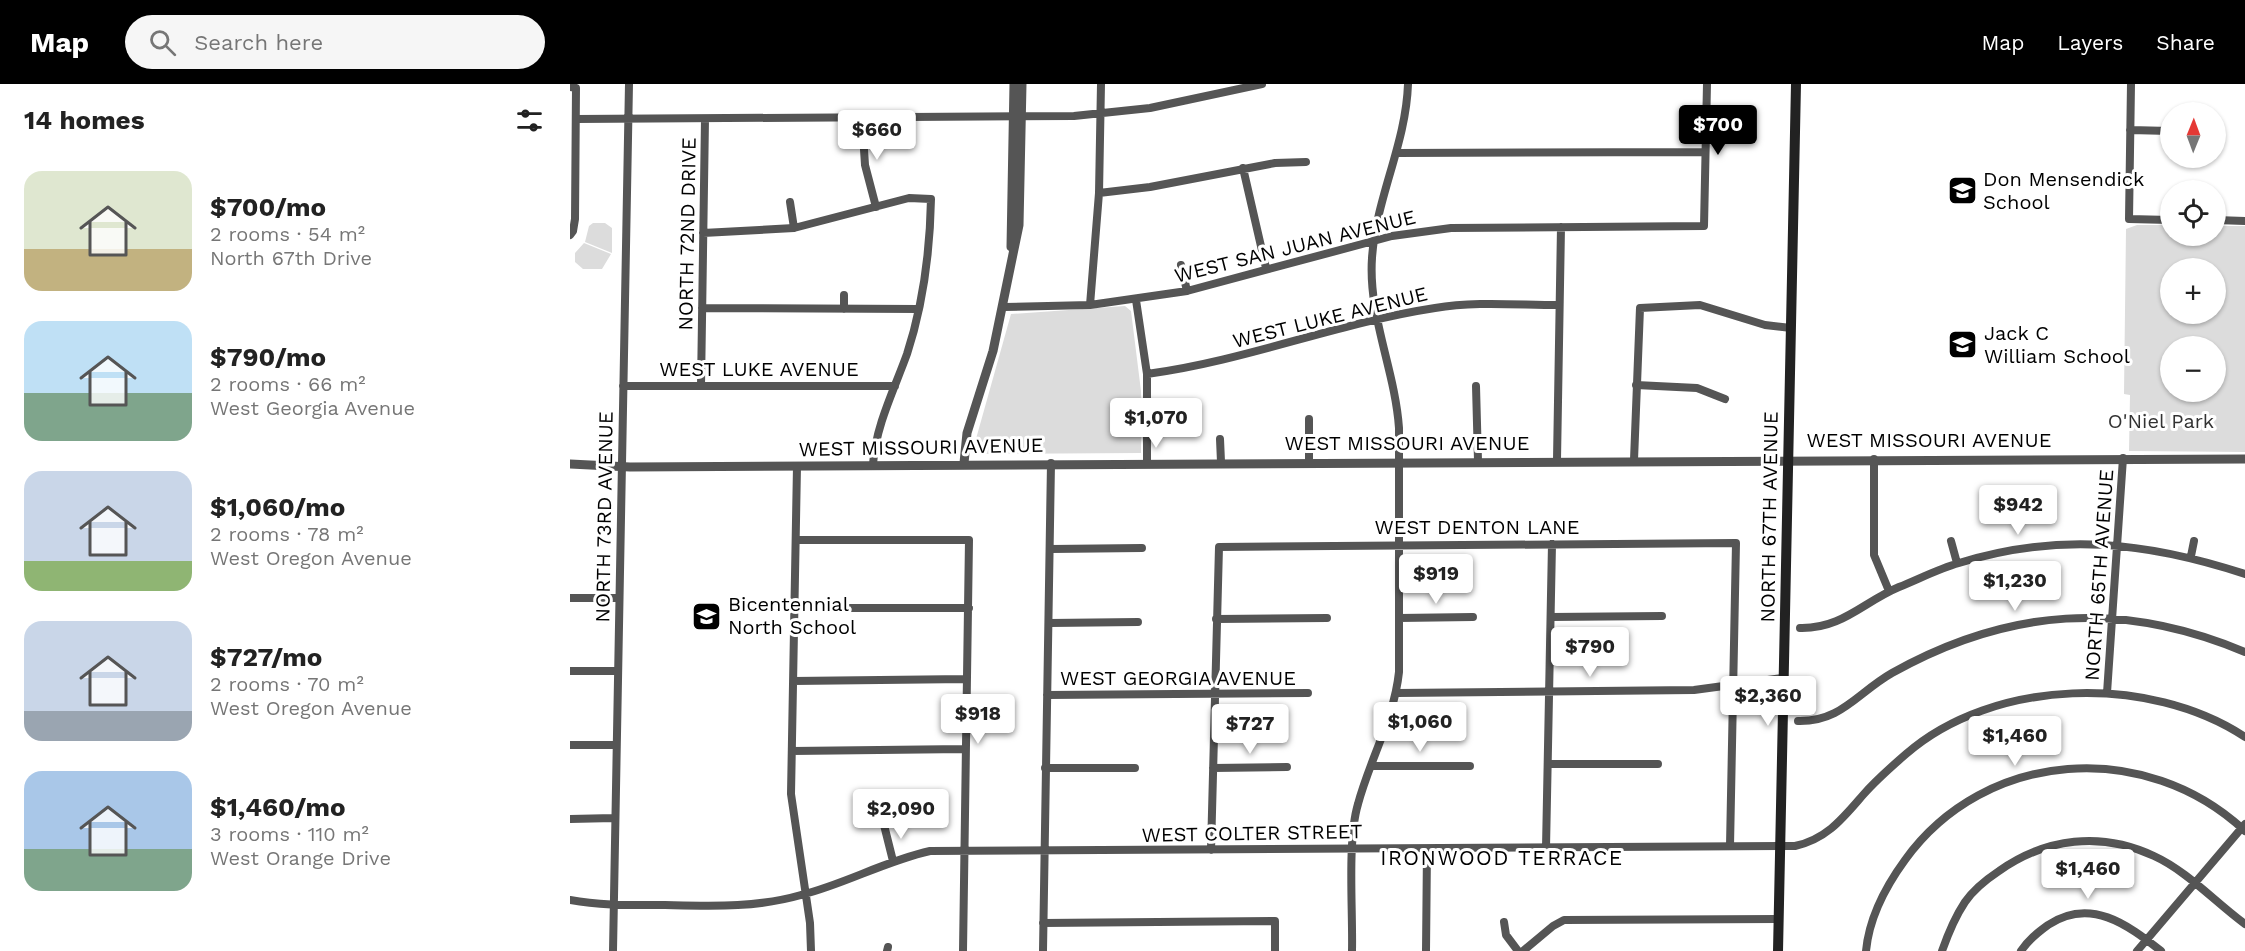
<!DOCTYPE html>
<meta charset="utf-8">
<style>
body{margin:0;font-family:"Work Sans",sans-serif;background:#f6f6f6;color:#222;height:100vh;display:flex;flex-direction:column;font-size:22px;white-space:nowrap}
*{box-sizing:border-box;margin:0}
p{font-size:20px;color:#767676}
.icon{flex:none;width:33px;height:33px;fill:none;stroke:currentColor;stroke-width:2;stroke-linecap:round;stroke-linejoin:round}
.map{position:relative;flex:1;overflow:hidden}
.sheet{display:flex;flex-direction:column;background:#fff;width:570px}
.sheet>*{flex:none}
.needle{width:39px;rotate:1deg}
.controls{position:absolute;left:1590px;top:18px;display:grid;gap:12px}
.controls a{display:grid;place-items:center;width:66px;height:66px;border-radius:50%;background:#fff;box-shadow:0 2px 4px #0004;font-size:30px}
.price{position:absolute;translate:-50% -51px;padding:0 14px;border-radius:6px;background:#fff;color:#222;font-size:20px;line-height:39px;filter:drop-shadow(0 2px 3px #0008)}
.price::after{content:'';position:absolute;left:50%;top:36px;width:18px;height:14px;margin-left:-9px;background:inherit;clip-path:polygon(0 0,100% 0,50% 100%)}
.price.active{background:#000;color:#fff}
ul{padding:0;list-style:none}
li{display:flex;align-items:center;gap:18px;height:150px;padding:0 24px}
li span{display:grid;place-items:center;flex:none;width:168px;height:120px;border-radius:18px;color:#555}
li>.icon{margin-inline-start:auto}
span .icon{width:72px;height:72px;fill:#fffc;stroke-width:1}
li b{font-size:26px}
h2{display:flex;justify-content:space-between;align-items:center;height:72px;padding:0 24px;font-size:26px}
header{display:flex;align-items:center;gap:36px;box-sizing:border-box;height:84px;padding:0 30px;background:#000;color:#fff}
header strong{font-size:28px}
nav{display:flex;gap:33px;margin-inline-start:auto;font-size:21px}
.search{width:420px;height:54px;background:#f6f6f6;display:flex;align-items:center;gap:15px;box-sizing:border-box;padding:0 21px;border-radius:33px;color:#767676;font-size:22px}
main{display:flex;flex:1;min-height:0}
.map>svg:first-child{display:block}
</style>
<header>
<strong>Map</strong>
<div class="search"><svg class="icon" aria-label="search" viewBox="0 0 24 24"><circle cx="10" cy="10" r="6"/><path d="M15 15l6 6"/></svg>Search here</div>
<nav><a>Map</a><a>Layers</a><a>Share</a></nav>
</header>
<main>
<section class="sheet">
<h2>14 homes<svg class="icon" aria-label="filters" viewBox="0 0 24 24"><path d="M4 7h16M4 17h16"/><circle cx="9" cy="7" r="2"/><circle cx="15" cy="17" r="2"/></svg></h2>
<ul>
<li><span style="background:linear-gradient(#dfe7d0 65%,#c2b280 0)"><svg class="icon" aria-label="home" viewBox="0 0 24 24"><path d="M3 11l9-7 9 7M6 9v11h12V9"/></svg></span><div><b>$700/mo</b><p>2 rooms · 54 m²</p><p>North 67th Drive</p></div></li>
<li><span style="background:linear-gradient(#bfe0f5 60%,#7fa58c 0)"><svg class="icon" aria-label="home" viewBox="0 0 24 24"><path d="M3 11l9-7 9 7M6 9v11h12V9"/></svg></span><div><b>$790/mo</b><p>2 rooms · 66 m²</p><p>West Georgia Avenue</p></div></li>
<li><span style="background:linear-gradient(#c9d6e8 75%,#8fb573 0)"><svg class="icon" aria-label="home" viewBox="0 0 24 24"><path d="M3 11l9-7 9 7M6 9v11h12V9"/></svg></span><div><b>$1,060/mo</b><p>2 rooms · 78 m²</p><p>West Oregon Avenue</p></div></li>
<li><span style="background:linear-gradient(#c9d6e8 75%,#9aa5b1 0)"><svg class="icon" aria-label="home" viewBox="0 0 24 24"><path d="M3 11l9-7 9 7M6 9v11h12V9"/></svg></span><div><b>$727/mo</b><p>2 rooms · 70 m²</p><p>West Oregon Avenue</p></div></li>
<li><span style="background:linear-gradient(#a9c7e8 65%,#7fa58c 0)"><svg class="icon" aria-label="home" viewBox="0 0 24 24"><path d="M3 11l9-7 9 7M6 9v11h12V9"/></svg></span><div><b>$1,460/mo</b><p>3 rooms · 110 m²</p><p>West Orange Drive</p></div></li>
</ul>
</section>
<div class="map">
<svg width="1675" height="867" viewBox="0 0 1675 867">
<rect width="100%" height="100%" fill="#fff"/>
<path fill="#dcdcdc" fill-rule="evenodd" d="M23 139H35L42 144V169L15 158 19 142Z
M1567 141H1600V152H1646V142H1675V368L1559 367 1560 311 1554 310 1556 145ZM1646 184V230H1600V184ZM1600 262H1646V308H1600Z
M14 159 41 170 32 185H13L5 178V169Z
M555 222 561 227 571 307V369L405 370 404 362 441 230Z"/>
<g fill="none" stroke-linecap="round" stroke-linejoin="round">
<path stroke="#555" stroke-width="8" d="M1561 0 1559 135 1600 136
M0 3 6 4 5 135 3 147 0 151
M292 34 295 81 306 123
M6 35 504 32 580 24 692 0
M1560 46 1600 47
M827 69 1135 68
M673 84 696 184
M529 109 580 103 705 79 736 78
M220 118 224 144
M1646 136 1675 137
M133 149 224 144 339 114 361 115C360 166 353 221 337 270 324 306 306 341 303 380
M611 181 617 207
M566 216 577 290V378
M520 221 529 109 531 0
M434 223 520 221 617 207 822 152 881 144 1134 142 1137 0
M132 224 349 225
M274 225V211
M577 290C675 277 767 239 865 224 905 217 948 221 988 221
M1066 301 1127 304 1155 315
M53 302H325
M131 302 135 35
M906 302 908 377
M650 355 651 378
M1304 375V471L1319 507
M987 376 991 143
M1064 376 1070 224 1130 221 1195 241 1221 244
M739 378V335
M227 382 221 710 240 839 241 867
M226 456H399L393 867
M1381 457 1387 479
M481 465 572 464
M1621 472 1624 457
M0 514H48
M225 524H399
M981 533 1092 532
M829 534 903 533
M646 535 757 534
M480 539 568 538
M1230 544C1272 545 1293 518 1329 503 1349 495 1368 485 1389 479 1489 448 1577 458 1675 490
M0 587H47
M223 597 397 595
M827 609 1124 606 1213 594
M1537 609 1553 374
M477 611 738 609
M1228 637C1271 638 1287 609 1322 589 1438 524 1552 516 1675 568
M0 661H46
M222 667 395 665
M978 680H1088
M801 682H900
M475 684H565
M643 684 717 683
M0 735 44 734
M314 741 323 777
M976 764 982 460
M641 766 649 463 1166 459 1160 762
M0 816C31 822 63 821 95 821 141 822 186 824 231 811 275 800 315 777 360 767L1225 762C1257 755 1273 734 1293 711 1306 696 1321 683 1336 670 1423 594 1580 590 1675 653
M934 838 936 851 948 867
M473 839 705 837V867
M43 867 59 0
M317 867 318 863
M473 867 481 379
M782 867C783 826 777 757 788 720 800 675 824 635 829 588V344C825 286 798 232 802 174 806 114 836 60 838 0
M856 867 857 765
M953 867 983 842 994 836 1208 835
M1296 867C1299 835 1316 802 1335 776 1415 665 1576 654 1675 747
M1372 867C1378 850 1385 833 1395 818 1404 805 1417 795 1429 787 1476 754 1531 747 1584 772 1617 787 1645 818 1675 840
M1451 867C1458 856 1467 849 1478 841 1520 813 1557 840 1591 867
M1567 867 1675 740"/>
<path stroke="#555" stroke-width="9" d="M441 163 444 0
M394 379 397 349 423 267 449 141 452 0
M0 380 60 383 1675 375"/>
<path stroke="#222" stroke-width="10" d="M1208 867 1226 0"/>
</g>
<defs>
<symbol id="school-square" viewBox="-11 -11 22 22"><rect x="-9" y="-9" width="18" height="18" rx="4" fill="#000" stroke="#fff"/><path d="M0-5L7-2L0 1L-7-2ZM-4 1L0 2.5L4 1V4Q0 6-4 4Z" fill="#fff"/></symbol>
</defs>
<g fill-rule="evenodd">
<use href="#school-square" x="1376" y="90" width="33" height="33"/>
<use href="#school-square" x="1376" y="244" width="33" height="33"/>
<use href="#school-square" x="120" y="516" width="33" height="33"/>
</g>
<g text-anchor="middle" stroke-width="6" stroke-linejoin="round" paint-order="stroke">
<g font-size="20" fill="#000" stroke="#fff" text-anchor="start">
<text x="1413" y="102">Don Mensendick<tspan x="1413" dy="23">School</tspan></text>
<text x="1414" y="256">Jack C<tspan x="1414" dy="23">William School</tspan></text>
<text x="158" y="527">Bicentennial<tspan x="158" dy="23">North School</tspan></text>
</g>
<g font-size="20" fill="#000" stroke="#fff">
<text transform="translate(117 150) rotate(-89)" y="7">NORTH 72ND DRIVE</text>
<text transform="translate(725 162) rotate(-14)" y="7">WEST SAN JUAN AVENUE</text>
<text transform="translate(760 233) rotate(-14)" y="7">WEST LUKE AVENUE</text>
<text x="189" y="292">WEST LUKE AVENUE</text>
<text x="1359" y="363">WEST MISSOURI AVENUE</text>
<text x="837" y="366">WEST MISSOURI AVENUE</text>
<text transform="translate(351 363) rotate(-1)" y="7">WEST MISSOURI AVENUE</text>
<text transform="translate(34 433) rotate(-89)" y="7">NORTH 73RD AVENUE</text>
<text transform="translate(1199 433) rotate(-89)" y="7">NORTH 67TH AVENUE</text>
<text x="907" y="450">WEST DENTON LANE</text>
<text transform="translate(1529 491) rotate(-86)" y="7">NORTH 65TH AVENUE</text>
<text x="608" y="601">WEST GEORGIA AVENUE</text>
<text transform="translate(682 749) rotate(-1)" y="7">WEST COLTER STREET</text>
</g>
<g font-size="20" fill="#333" stroke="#fff">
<text x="1591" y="344">O'Niel Park</text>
</g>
<g font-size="21" letter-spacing="1.5" fill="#000" stroke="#fff">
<text x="932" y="781">IRONWOOD TERRACE</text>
</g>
</g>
</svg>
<div class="controls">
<a><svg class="needle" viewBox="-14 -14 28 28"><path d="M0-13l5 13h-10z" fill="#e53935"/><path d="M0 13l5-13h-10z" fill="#767676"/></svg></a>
<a><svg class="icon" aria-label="locate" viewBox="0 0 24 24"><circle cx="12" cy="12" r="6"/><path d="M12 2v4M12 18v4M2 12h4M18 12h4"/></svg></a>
<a>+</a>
<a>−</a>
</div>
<b class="price active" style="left:1148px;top:72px">$700</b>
<b class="price" style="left:307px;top:77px">$660</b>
<b class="price" style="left:586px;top:365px">$1,070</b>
<b class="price" style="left:1448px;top:452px">$942</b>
<b class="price" style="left:866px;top:521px">$919</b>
<b class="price" style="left:1445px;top:528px">$1,230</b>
<b class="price" style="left:1020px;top:594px">$790</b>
<b class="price" style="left:1198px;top:643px">$2,360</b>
<b class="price" style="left:408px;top:661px">$918</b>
<b class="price" style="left:850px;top:669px">$1,060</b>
<b class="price" style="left:680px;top:671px">$727</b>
<b class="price" style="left:1445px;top:683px">$1,460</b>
<b class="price" style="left:331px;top:756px">$2,090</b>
<b class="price" style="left:1518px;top:816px">$1,460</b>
</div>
</main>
